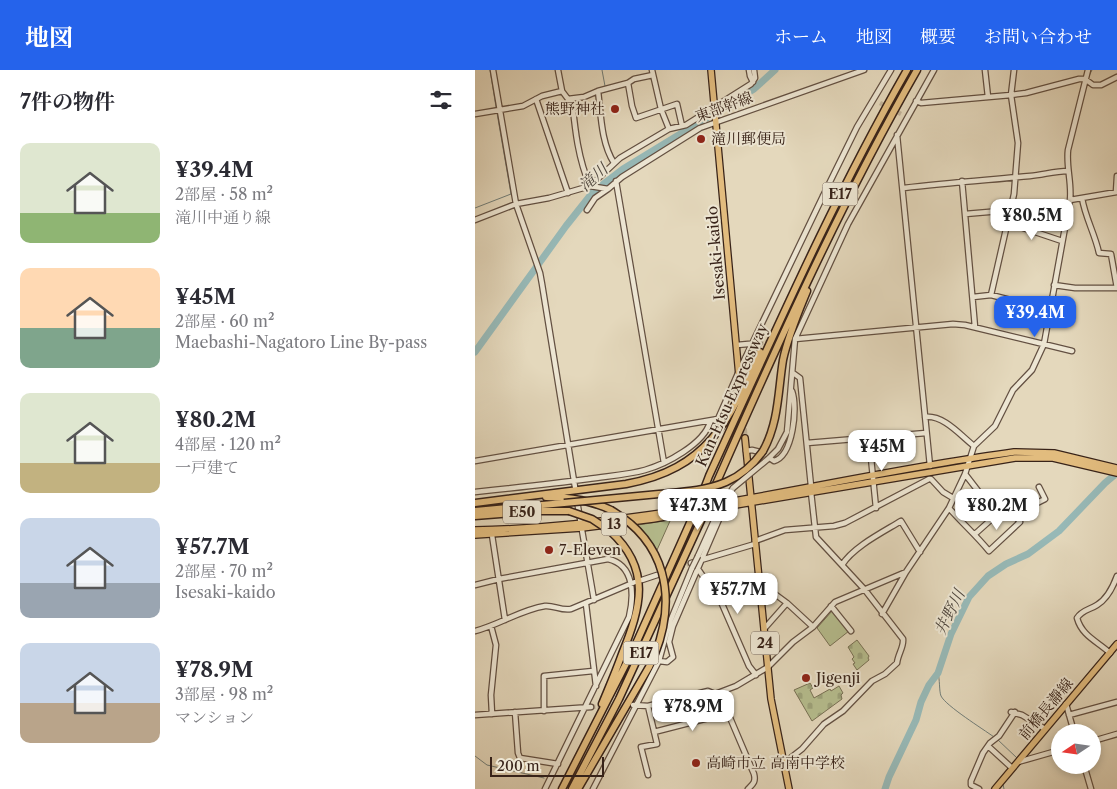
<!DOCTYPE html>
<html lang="ja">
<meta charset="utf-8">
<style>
body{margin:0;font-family:"Libre Caslon Text","Noto Serif JP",serif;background:#f7f7f7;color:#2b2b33;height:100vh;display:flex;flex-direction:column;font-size:19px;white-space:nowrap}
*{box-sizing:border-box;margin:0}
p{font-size:16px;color:#7c7c81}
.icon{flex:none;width:28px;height:28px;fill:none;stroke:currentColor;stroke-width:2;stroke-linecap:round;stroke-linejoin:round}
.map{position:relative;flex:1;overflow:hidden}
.sheet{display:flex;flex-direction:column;background:#fff;width:475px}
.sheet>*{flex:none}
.needle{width:32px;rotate:257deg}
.tools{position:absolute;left:576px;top:654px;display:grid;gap:10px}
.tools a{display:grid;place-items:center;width:50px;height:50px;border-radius:50%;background:#fff;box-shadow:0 2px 8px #0003;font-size:25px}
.scale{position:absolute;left:15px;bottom:12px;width:114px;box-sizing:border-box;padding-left:5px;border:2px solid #382319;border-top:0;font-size:14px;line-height:18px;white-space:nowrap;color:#382319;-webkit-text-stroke:4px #ede6d3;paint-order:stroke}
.price{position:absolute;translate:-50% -42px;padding:0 11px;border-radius:10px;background:#fff;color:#222;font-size:16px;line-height:32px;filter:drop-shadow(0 1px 2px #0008)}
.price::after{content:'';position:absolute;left:50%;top:30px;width:15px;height:11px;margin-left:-8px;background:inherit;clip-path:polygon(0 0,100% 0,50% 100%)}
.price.on{background:#2563eb;color:#fff}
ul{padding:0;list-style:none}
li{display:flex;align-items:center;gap:15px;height:125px;padding:0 20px}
li span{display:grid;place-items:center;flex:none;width:140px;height:100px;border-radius:10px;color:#555}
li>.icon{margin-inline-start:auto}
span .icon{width:60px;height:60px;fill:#fffc;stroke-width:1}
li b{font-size:21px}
h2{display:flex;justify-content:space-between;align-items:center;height:60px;padding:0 20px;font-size:21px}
header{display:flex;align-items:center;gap:30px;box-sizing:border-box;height:70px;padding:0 25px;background:#2563eb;color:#fff}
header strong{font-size:24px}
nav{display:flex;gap:28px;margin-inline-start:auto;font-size:18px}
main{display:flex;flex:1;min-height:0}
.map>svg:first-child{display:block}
</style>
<header>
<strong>地図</strong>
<nav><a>ホーム</a><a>地図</a><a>概要</a><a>お問い合わせ</a></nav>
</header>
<main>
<section class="sheet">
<h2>7件の物件<svg class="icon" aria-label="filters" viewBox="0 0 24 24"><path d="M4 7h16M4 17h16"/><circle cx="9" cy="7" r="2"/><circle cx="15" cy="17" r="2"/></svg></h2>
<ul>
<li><span style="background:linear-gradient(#dfe7d0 70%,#8fb573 0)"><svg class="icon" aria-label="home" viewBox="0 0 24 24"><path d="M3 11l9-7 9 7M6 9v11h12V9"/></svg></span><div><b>¥39.4M</b><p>2部屋 · 58 m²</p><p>滝川中通り線</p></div></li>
<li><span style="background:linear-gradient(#ffd9b3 60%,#7fa58c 0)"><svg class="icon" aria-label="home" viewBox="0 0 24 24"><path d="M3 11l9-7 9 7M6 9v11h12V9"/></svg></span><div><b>¥45M</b><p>2部屋 · 60 m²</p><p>Maebashi-Nagatoro Line By-pass</p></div></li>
<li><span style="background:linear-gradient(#dfe7d0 70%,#c2b280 0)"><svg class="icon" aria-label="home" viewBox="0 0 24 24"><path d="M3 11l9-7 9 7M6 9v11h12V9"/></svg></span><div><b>¥80.2M</b><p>4部屋 · 120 m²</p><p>一戸建て</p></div></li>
<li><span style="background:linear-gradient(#c9d6e8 65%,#9aa5b1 0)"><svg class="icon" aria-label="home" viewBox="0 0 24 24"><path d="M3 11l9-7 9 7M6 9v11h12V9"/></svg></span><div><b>¥57.7M</b><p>2部屋 · 70 m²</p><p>Isesaki-kaido</p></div></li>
<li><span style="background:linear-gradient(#c9d6e8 60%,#b9a48a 0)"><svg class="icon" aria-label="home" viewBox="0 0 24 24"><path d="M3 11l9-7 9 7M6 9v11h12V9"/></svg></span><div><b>¥78.9M</b><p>3部屋 · 98 m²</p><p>マンション</p></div></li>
</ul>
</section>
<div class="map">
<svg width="642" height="719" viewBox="0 0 642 719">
<defs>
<pattern id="cemetery-stones" width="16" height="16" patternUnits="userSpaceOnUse" patternTransform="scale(1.25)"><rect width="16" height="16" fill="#b6be8f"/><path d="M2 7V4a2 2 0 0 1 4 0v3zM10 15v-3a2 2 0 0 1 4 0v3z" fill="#9da37b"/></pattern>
</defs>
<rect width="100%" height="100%" fill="#e4d8bc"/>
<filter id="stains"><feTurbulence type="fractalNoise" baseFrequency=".004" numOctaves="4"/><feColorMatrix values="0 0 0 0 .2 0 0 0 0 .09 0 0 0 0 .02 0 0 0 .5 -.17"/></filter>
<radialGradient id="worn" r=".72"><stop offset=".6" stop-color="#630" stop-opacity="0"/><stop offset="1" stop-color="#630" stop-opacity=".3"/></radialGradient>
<path fill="url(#cemetery-stones)" stroke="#777054" d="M382 570 394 586 393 588 394 590 382 600 378 594 380 593 377 589 379 587 373 577Z
M335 613 338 618 335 620 339 628 355 619 356 621 364 616 368 623 366 625 367 629 337 651 319 620Z"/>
<path fill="#b6be8f" stroke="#777054" d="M195 450V451L182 480 163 455Z
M357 541 374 561 355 576 342 558Z"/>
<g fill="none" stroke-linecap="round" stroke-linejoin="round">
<path stroke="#717d78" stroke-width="1" d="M15 0 21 37
M127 0 130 16
M613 8 617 0
M0 138 36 124 22 43
M463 603C465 609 464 621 466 626 471 636 508 659 519 667
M522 669 542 688
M0 686 12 695 69 708
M528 714 529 719"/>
<path stroke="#97b9b7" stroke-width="7" d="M0 282 91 156 118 122 148 99 279 19 300 0
M410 719 414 707 441 650 446 632 454 615 463 603 476 564 494 527 513 506 531 494 553 484 584 461 630 413 642 403"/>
<path stroke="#c2b49b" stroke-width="4.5" stroke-dasharray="4.5 2" stroke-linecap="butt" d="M405 33 426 44
M357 125 384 122
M284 273 307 271
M193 501 216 493
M116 637 158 635"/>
<path stroke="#c2b49b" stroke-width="5.5" stroke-dasharray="5.5 3" stroke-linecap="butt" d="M267 333 270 368"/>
<defs>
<path id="minor" d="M18 0 41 134 65 203 67 214 100 417
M83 0 87 21 93 29 109 27 123 21 153 13 159 9 178 5
M177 0 186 39 194 59
M274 0 275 6 278 12
M510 0 513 27
M153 13 157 36 161 48 202 34 207 56
M123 21C126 44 126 73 139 93
M61 29 93 123
M97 30C100 59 103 89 115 116L145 88 194 59 211 55 276 14 280 8 279 0
M441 31 446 33 536 25 551 23 604 9H610L618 15H626L642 7
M0 44 48 36 67 26 87 21
M422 65 455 396
M141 111 189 393
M487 111 500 257
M429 118C471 113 513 110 555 106 568 105 579 101 593 101
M641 122 642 106
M348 126 357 125
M607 128C610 147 620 164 624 183L636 184 642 218
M595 130 642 122
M112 140 120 128 133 119
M490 144 537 140
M0 150 41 134 74 128 115 116 133 119 147 107 225 58 389 0
M533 153 587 171
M579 215 600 218H642
M516 225 539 124 543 73 536 25 539 0
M498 227 516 225 575 240
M320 269 478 254 490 255 597 281
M262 275 284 273
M318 303 325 308 336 416
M450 347C469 345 485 365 499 376
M394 368 401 438
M332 373 451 363
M271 381 277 380 285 382
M293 389 303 379 312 362 320 269 373 154 459 0
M296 389 299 391C318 386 323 337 317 321
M0 391 243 349 264 301 348 126 382 57 416 0
M490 404 521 444
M0 422C38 418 76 414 113 409 132 406 152 405 170 400 191 394 229 374 235 352
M102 431 119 530
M474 438C487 453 501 465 514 481L545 452 536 441 529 438 500 464
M542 448 558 435 570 429 564 417
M17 465 30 550
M280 471 310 460 359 456 370 453 454 409H456L468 422 478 428
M223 486 242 444
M216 493 280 474
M367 495C378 477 408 462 426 451L445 482
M223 499 247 534 274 596 281 605
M167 510 182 505
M0 515 24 509 133 489C160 495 159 526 154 547L70 719
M285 516H289L312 533 338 557
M111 534 121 616
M356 536 376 561
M407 544 431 502
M16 556 21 575 16 625 17 644
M289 559 312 533
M0 561C24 555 45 540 70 536 79 535 86 541 96 539L160 512
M635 583C622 571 607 566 602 548 607 540 614 540 622 535 632 529 638 517 642 506
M184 591 192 592 198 587 194 572 198 556 248 440
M246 622 253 643 279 704C281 712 278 714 273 719
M591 634 599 662
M158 635 173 636 233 621 240 624 261 616 293 597 318 572 338 557 360 532 431 502 474 438 490 404 499 376 520 356 538 320 557 300 569 274 595 130C597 113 591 97 593 80L613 0
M69 641V606L118 601
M40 642 43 683 45 688 83 694
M536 642 547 645 570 659
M0 645 116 637
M594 645 642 632
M179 662 253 643
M618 671 642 664
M513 676 537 698
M543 692 585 680
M309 693 327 679 349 654 368 641 397 611 410 604 422 593C423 584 429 577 428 569L390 520 341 467 336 422
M609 695 616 719
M173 705 166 677 182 674 173 636
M118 719 184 591 194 554 217 498
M504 719 496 715V711L508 683 515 673 524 666 540 642"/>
<path id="major" d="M236 0 265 317
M270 368 296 629 314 719
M0 460C182 457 360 406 539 382L579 383 642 398
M0 465 107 458 178 449 540 388H578L642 403
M520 719 642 574"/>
<path id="highway" d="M288 381C304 352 303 321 308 290 313 266 323 243 332 221
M71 427C94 427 115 430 136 440
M234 430C298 284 363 138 442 0
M224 432 234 406C297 269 357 131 432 0
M0 433 151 414C233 399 254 351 285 282
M0 441 89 433
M0 446 66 441H94
M127 634C134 617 141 601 147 584 166 537 177 499 135 461
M87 719 159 578 218 446
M97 719 144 629 229 444
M103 719 174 597 180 584"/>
</defs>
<use href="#minor" stroke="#635042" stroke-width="7"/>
<use href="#major" stroke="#382319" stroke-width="8"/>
<use href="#highway" stroke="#382319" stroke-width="9"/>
<use href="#minor" stroke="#ede6d3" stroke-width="4.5"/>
<use href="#major" stroke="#e2bc7e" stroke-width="5.5"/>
<use href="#highway" stroke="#e2bc7e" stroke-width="6"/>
<defs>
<path id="minor-bridge" d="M242 444 258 418 293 389
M217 498 223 486"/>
<path id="highway-bridge" d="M89 433C120 430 152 427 184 424 206 422 230 421 251 412 267 405 279 394 288 381
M136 440C191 472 202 527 180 584
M94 441 117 449 135 461
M229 444 234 430
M218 446 224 432"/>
</defs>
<use href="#minor-bridge" stroke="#635042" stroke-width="7" stroke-linecap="butt"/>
<use href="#highway-bridge" stroke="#382319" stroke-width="9" stroke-linecap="butt"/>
<use href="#minor-bridge" stroke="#ede6d3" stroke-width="4.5"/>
<use href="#highway-bridge" stroke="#e2bc7e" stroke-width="6"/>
</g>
<g fill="#8f2418" stroke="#ede6d3" stroke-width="2">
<circle cx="140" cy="39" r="5"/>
<circle cx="226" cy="69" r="5"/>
<circle cx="74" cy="480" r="5"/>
<circle cx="331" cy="608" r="5"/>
<circle cx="221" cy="693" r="5"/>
</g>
<g text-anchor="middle" stroke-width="4" stroke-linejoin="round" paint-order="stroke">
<g fill="#ede6d3" stroke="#6e5e51" stroke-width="1">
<rect x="347.5" y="112.5" width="35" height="23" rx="4"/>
<rect x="28" y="430.5" width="38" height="23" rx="4"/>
<rect x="126.5" y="442.5" width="25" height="23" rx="4"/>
<rect x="276" y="561.5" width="28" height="23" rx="4"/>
<rect x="148.5" y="571.5" width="35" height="23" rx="4"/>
</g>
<g font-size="14" font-weight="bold" fill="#382319">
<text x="365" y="129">E17</text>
<text x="47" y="447">E50</text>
<text x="139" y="459">13</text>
<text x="290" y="578">24</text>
<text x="166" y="588">E17</text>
</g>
<g font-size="15" fill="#382319" stroke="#ede6d3">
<text transform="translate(249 37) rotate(-20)" y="5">東部幹線</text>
<text transform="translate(241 183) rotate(-95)" y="5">Isesaki-kaido</text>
<text transform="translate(257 325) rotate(-66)" y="5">Kan-Etsu Expressway</text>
<text transform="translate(571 639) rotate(-50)" y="5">前橋長瀞線</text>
</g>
<g font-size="15" fill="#382319" stroke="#ede6d3" text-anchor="start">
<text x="130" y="44" text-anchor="end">熊野神社</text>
<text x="236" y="74">滝川郵便局</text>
<text x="84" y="485">7-Eleven</text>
<text x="341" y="613">Jigenji</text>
<text x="231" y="698">高崎市立 高南中学校</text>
</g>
<g font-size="16" font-style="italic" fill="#504840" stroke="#ede6d3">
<text transform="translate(118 107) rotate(-42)" y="6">滝川</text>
<text transform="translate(474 542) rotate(-64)" y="6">井野川</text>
</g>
</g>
<rect width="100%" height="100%" filter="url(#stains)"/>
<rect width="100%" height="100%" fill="url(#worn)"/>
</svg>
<div class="tools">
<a><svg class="needle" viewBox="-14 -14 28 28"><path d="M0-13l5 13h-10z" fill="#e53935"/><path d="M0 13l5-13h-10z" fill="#7c7c81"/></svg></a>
</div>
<div class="scale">200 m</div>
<b class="price" style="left:557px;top:171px">¥80.5M</b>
<b class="price on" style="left:560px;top:268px">¥39.4M</b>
<b class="price" style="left:407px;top:402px">¥45M</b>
<b class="price" style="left:223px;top:461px">¥47.3M</b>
<b class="price" style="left:522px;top:461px">¥80.2M</b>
<b class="price" style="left:263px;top:545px">¥57.7M</b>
<b class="price" style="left:218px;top:662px">¥78.9M</b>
</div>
</main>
